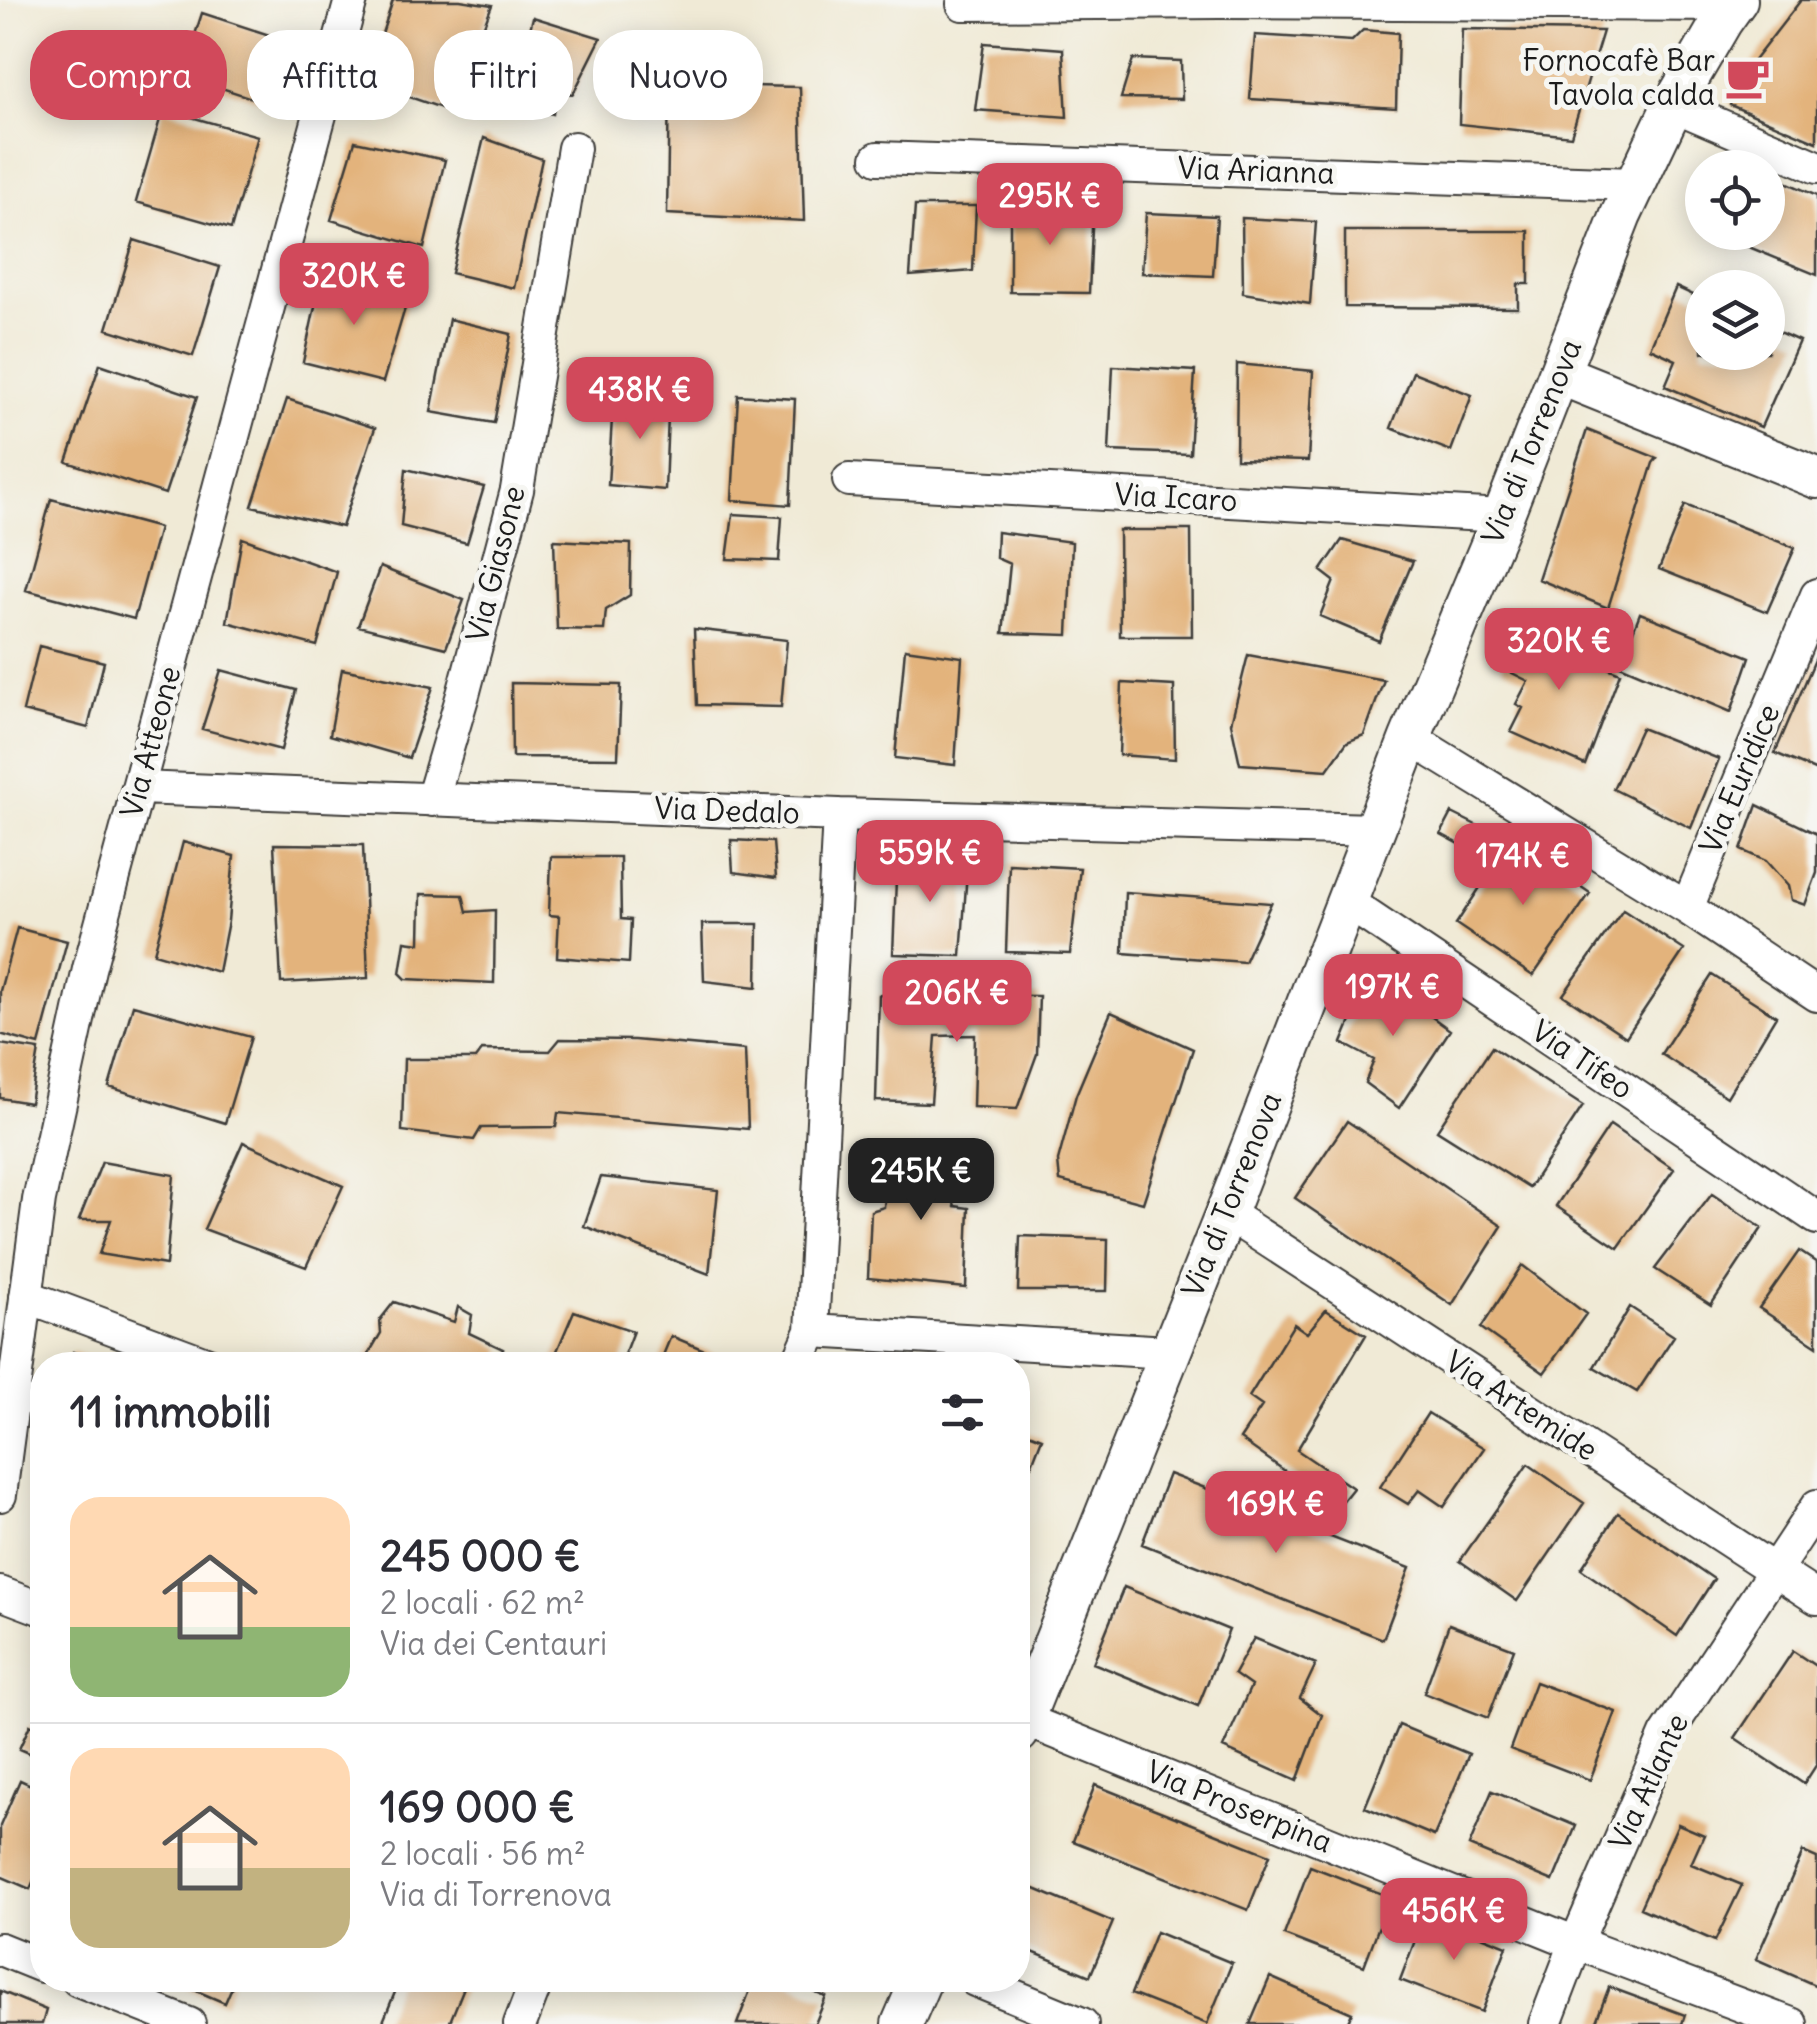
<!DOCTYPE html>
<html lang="it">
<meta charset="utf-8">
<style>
body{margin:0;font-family:Delius,sans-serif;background:#f2f2f3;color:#2b2b33;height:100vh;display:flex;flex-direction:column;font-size:38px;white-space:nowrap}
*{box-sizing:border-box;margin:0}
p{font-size:32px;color:#7c7c81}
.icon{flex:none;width:55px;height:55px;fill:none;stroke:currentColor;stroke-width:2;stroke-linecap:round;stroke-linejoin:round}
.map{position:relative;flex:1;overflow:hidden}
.drawer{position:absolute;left:30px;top:1352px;width:1000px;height:640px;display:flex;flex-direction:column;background:#fff;border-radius:40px;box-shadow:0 5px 25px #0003}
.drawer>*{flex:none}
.guide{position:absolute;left:30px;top:30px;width:1000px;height:90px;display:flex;gap:20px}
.fabs{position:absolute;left:1685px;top:150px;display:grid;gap:20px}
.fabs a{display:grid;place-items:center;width:100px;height:100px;border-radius:50%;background:#fff;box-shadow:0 5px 25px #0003;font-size:50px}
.price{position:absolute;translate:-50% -85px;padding:0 22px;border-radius:20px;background:#d1495b;color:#fff;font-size:32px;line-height:65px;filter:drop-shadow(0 2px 5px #0008)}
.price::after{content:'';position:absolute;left:50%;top:60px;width:30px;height:22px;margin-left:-15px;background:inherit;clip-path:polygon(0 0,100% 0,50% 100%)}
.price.active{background:#222;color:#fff}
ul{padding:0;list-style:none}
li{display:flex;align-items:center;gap:30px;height:250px;padding:0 40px}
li+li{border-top:2px solid #e1e1e2}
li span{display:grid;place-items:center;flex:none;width:280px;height:200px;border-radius:30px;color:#555}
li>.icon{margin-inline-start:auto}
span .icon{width:120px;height:120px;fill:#fffc;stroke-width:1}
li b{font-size:42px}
h2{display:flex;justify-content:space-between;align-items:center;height:120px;padding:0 40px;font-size:42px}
.tag{padding:0 35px;border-radius:40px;background:#fff;box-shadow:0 5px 25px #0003;font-size:35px;line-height:90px}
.tag.active{background:#d1495b;color:#fff}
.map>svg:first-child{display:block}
</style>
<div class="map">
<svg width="1817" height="2024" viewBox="0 0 1817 2024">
<rect width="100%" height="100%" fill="#f6f6f2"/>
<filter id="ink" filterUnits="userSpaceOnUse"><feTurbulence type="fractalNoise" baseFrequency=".01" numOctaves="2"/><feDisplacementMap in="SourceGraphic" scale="20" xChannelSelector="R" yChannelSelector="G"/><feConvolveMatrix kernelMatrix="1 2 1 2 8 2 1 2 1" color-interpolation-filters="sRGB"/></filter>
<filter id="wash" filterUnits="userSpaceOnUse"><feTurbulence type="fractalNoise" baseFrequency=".0048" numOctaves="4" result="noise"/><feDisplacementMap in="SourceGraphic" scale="40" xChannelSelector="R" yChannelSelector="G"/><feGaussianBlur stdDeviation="2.25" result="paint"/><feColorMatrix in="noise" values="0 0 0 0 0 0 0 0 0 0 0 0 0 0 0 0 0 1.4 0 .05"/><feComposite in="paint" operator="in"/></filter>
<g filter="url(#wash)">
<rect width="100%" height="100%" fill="#f0ead6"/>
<g id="blocks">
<path fill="#e3b37b" d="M393 0H460L492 5 450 111 366 82Z
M1801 0H1817V54L1813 59 1817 60V142L1730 105 1738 81Z
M202 13 294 43 273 105 182 75Z
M533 17 601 38 573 94 555 91 553 114 512 105Z
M1462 29 1603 31 1571 136 1459 124Z
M1363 30 1398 33 1396 108 1250 99 1255 35 1352 41Z
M984 43 1063 49 1067 117 975 110Z
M1133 59 1181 61 1182 99 1121 98Z
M669 84 800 87 804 221 667 214Z
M163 109 258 136 231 229 136 202Z
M484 138 542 159 514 288 451 273Z
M355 141 445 160 424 248 331 220Z
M1768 174 1817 196V275L1715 233 1768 232Z
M1010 202 1093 206 1089 293 1010 292Z
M915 206H976L973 271 910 276Z
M1146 213 1217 216 1213 276 1142 273Z
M1242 218 1316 222 1310 304 1243 293Z
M1345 231H1529V284H1518V308L1345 307Z
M134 240 220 267 193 356 107 329Z
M322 274 408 298 383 382 303 362Z
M1676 287 1702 299V352H1768V327L1799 341 1761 427 1665 386 1676 360 1650 348Z
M449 319 511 334 494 423 431 412Z
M100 364 197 397 165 494 67 462Z
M1237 364 1313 371 1308 461 1236 459Z
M1113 366 1195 371 1190 454 1109 451Z
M1413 372 1472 395 1451 451 1391 428Z
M669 390 665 490 608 485 613 402Z
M738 395 795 399 790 505 732 500Z
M287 399 375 428 342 527 252 506Z
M1587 430 1657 458 1653 463 1608 608 1538 579Z
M406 469 484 487 467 543 401 526Z
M51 499 159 528 134 619 26 590Z
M1685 505 1795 548 1767 612 1659 569Z
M733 514 782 517 779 561 727 559Z
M1119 530H1191L1192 636H1120Z
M997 532 1072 542 1068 635 1003 633 1010 564 996 558Z
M242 538 337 572 317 646 227 622Z
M554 540 631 544 630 595 606 610 604 630 557 629Z
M1342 540 1413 561 1379 641 1320 616 1334 581 1321 571Z
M380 567 464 600 446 648 358 626Z
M1640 613 1750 657 1731 712 1620 665Z
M1521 622 1593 654 1591 661 1620 673 1585 765 1511 732 1523 708 1516 704 1528 681 1502 668Z
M694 629 787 640 781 707 697 705Z
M39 646 104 662 88 728 23 711Z
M905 649 962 657 955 765 895 758Z
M1248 655 1384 680 1364 735 1347 742 1327 770 1240 764 1231 723Z
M1817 655V771L1775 753Z
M342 669 433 687 409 758 330 735Z
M221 670 296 690 281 750 202 729Z
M511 683 621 685 618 758 512 757Z
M1122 683 1174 686 1175 759 1119 755Z
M1641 728 1719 759 1691 828 1613 789Z
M1757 805 1817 834V873L1805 905 1791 900 1788 886 1766 861 1741 850Z
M1452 813 1478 826 1467 848 1441 834Z
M1512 839 1590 893 1533 976 1456 924Z
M731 840 773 842 776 878 733 872Z
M183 842 234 856 228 921 218 972 154 953Z
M274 844 363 845 368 978 281 983Z
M897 854 968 857 961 956 893 954Z
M551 857H620L621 919 631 920 629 963 557 957 559 916 549 915Z
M1009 864 1080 868 1070 954 1006 952Z
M1125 892 1271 903 1244 962 1123 953Z
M421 894 463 895 467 912 495 910 494 983 406 979 400 973 405 941 420 943Z
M1623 910 1684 950 1626 1037 1563 995Z
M702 924H758L757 987 704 981Z
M17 928 67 941 39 1045 0 1034V991Z
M1371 973 1450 1030 1399 1108 1365 1083 1374 1060 1342 1043Z
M1712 975 1776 1016 1727 1097 1661 1054Z
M879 995 1039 996 1037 1054 1017 1109 973 1107 975 1035 936 1036 931 1103 876 1101Z
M133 1005 251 1037 225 1123 109 1087Z
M1111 1012 1193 1049 1143 1203 1060 1181 1058 1161 1076 1095Z
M560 1039 634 1040 745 1050 748 1129 558 1113 556 1127 481 1128 474 1140 402 1131 404 1059H475L482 1050 550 1051Z
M0 1044 39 1050 30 1103 0 1098Z
M1492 1047 1583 1106 1529 1188 1437 1130Z
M1347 1121 1502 1226 1452 1305 1295 1198Z
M1610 1125 1674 1169 1618 1248 1556 1206Z
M243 1142 343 1186 306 1267 204 1229Z
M889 1153 969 1158 968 1190 950 1191 955 1206 969 1208 966 1288 868 1278 871 1211 884 1207Z
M102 1162 174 1175 166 1265 99 1254 111 1220H79Z
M601 1177 718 1190 709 1274 584 1226Z
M1712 1194 1762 1228 1711 1305 1655 1269Z
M1020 1236 1108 1239 1107 1291H1018Z
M1799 1251 1817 1263V1346L1759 1308Z
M1522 1265 1586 1314 1544 1373 1481 1328Z
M394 1302 454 1322 458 1307 472 1315 469 1333 503 1349 495 1365H378L365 1360 381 1333 380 1320Z
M1630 1307 1674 1336 1637 1392 1594 1367Z
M1326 1310 1366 1335 1297 1450 1353 1488 1337 1508 1240 1439 1262 1406 1249 1397 1294 1324 1307 1333Z
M574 1311 633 1331 620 1365H551Z
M671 1336 733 1362 732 1365H659Z
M73 1352 103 1365H67Z
M1428 1413 1484 1448 1444 1507 1419 1490 1408 1504 1380 1487Z
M1018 1429 1042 1438 1018 1500Z
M1528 1464 1584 1503 1517 1601 1460 1561Z
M1169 1474 1410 1568 1383 1639 1142 1544Z
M1618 1513 1714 1579 1677 1636 1581 1569Z
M1124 1587 1229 1630 1198 1706 1093 1663Z
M1449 1624 1514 1649 1488 1718 1424 1693Z
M1254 1638 1316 1664 1300 1698 1322 1715 1297 1781 1223 1748 1251 1686 1234 1674Z
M1793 1651 1817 1667V1764L1804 1784 1735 1738Z
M1535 1682 1616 1712 1590 1780 1510 1749Z
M30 1725 42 1731V1759L19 1749Z
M1399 1725 1469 1754 1434 1836 1365 1807Z
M20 1780 42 1790V1862L30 1889 0 1876V1826Z
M1095 1785 1270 1855 1248 1910 1073 1841Z
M1492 1791 1576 1826 1553 1881 1469 1846Z
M1678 1824 1704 1835 1691 1864 1742 1885 1715 1941 1640 1908Z
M1803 1852 1817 1858V1986L1756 1959Z
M1310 1866 1390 1897 1364 1966 1284 1935Z
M1018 1882 1113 1922 1090 1976 1018 1946Z
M1425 1914 1507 1946 1482 2012 1400 1980Z
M1156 1932 1232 1963 1207 2024 1131 1994Z
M1270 1977 1352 2013 1347 2024H1250Z
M171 1980H235L225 2003Z
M400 1980H467L449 2024H382Z
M754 1980H783L826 1997 815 2024H737Z
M1609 1987 1685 2015 1682 2024H1595Z
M0 1991 46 2010 42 2024H0Z"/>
</g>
</g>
<g filter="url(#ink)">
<use href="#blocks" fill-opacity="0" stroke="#3c3b38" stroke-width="2.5"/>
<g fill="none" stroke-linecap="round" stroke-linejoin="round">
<defs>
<path id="minor" d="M963 4 1219 2 1732 5
M1673 105 1817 167
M878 158 1634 184
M849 480 1503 516
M1410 738 1687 908 1817 995
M139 788 839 815 1374 830
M432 800 464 691 517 490 574 148
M1347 902 1817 1218
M1687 908 1817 595
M1226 1213 1817 1598
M26 1296 211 1365
M812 1331 1168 1352
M797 1365 812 1331 839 815
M0 1495 39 1200 89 969 351 0
M0 1593 42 1609
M1023 1719 1576 1943 1791 2024
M0 1949 42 1966
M78 1980 189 2024
M975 1980 1082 2024
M520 2024 537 1980
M1545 2024 1576 1943 1666 1735 1817 1506"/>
<path id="tertiary" d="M1559 374 1817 478
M1018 1733 1226 1213 1410 738 1503 516 1621 215 1673 105 1722 21 1737 0
M902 2024 921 1980"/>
</defs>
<use href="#minor" stroke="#3c3b38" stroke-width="36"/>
<use href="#tertiary" stroke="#3c3b38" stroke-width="44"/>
<use href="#minor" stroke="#fff" stroke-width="32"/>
<use href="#tertiary" stroke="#fff" stroke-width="40"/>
</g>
</g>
<defs>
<symbol id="cafe-bare" viewBox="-9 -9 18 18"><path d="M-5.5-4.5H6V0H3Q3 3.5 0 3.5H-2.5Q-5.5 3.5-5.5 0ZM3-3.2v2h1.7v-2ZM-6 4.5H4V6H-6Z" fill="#d1495b" stroke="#f6f6f2" stroke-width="2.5" paint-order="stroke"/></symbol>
</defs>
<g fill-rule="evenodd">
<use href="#cafe-bare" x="1716" y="46" width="63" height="63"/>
</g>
<g text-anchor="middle" stroke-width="10" stroke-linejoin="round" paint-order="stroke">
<g font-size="30" fill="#1c1c1c" stroke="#f6f6f2" text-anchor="end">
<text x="1715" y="71">Fornocafè Bar<tspan x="1715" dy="34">Tavola calda</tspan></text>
</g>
<g font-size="30" fill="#1c1c1c" stroke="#f6f6f2">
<text transform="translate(1256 171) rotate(2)" y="10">Via Arianna</text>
<text transform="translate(1532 442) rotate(-68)" y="10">Via di Torrenova</text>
<text transform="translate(1176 498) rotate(3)" y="10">Via Icaro</text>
<text transform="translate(496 564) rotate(-76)" y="10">Via Giasone</text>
<text transform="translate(151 742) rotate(-75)" y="10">Via Atteone</text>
<text transform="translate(1740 779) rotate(-67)" y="10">Via Euridice</text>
<text transform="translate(727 811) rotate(2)" y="10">Via Dedalo</text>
<text transform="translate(1582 1060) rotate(34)" y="10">Via Tifeo</text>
<text transform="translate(1232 1195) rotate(-68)" y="10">Via di Torrenova</text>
<text transform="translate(1521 1406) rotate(33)" y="10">Via Artemide</text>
<text transform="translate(1649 1782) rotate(-65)" y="10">Via Atlante</text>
<text transform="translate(1239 1807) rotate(22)" y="10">Via Proserpina</text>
</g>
</g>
</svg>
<div class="fabs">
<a><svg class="icon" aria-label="locate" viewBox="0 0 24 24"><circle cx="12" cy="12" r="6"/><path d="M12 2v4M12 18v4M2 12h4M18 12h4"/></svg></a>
<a><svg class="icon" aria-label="layers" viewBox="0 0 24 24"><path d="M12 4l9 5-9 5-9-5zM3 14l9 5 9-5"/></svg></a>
</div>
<b class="price" style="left:1050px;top:248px">295K €</b>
<b class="price" style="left:354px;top:328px">320K €</b>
<b class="price" style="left:640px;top:442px">438K €</b>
<b class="price" style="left:1559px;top:693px">320K €</b>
<b class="price" style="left:930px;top:905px">559K €</b>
<b class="price" style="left:1523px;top:908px">174K €</b>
<b class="price" style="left:1393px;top:1039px">197K €</b>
<b class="price" style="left:957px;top:1045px">206K €</b>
<b class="price active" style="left:921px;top:1223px">245K €</b>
<b class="price" style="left:1276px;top:1556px">169K €</b>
<b class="price" style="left:1454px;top:1963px">456K €</b>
<div class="guide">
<a class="tag active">Compra</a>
<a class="tag">Affitta</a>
<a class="tag">Filtri</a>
<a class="tag">Nuovo</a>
</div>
<section class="drawer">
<h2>11 immobili<svg class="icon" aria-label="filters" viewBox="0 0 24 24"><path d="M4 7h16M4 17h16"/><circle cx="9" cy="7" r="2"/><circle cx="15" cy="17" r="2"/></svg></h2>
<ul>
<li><span style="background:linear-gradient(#ffd9b3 65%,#8fb573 0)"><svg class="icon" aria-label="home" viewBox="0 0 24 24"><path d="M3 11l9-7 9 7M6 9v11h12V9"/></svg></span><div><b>245 000 €</b><p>2 locali · 62 m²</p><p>Via dei Centauri</p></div></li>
<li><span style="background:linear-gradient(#ffd9b3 60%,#c2b280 0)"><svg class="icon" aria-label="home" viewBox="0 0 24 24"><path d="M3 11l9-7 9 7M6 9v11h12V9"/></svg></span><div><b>169 000 €</b><p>2 locali · 56 m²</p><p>Via di Torrenova</p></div></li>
</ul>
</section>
</div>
